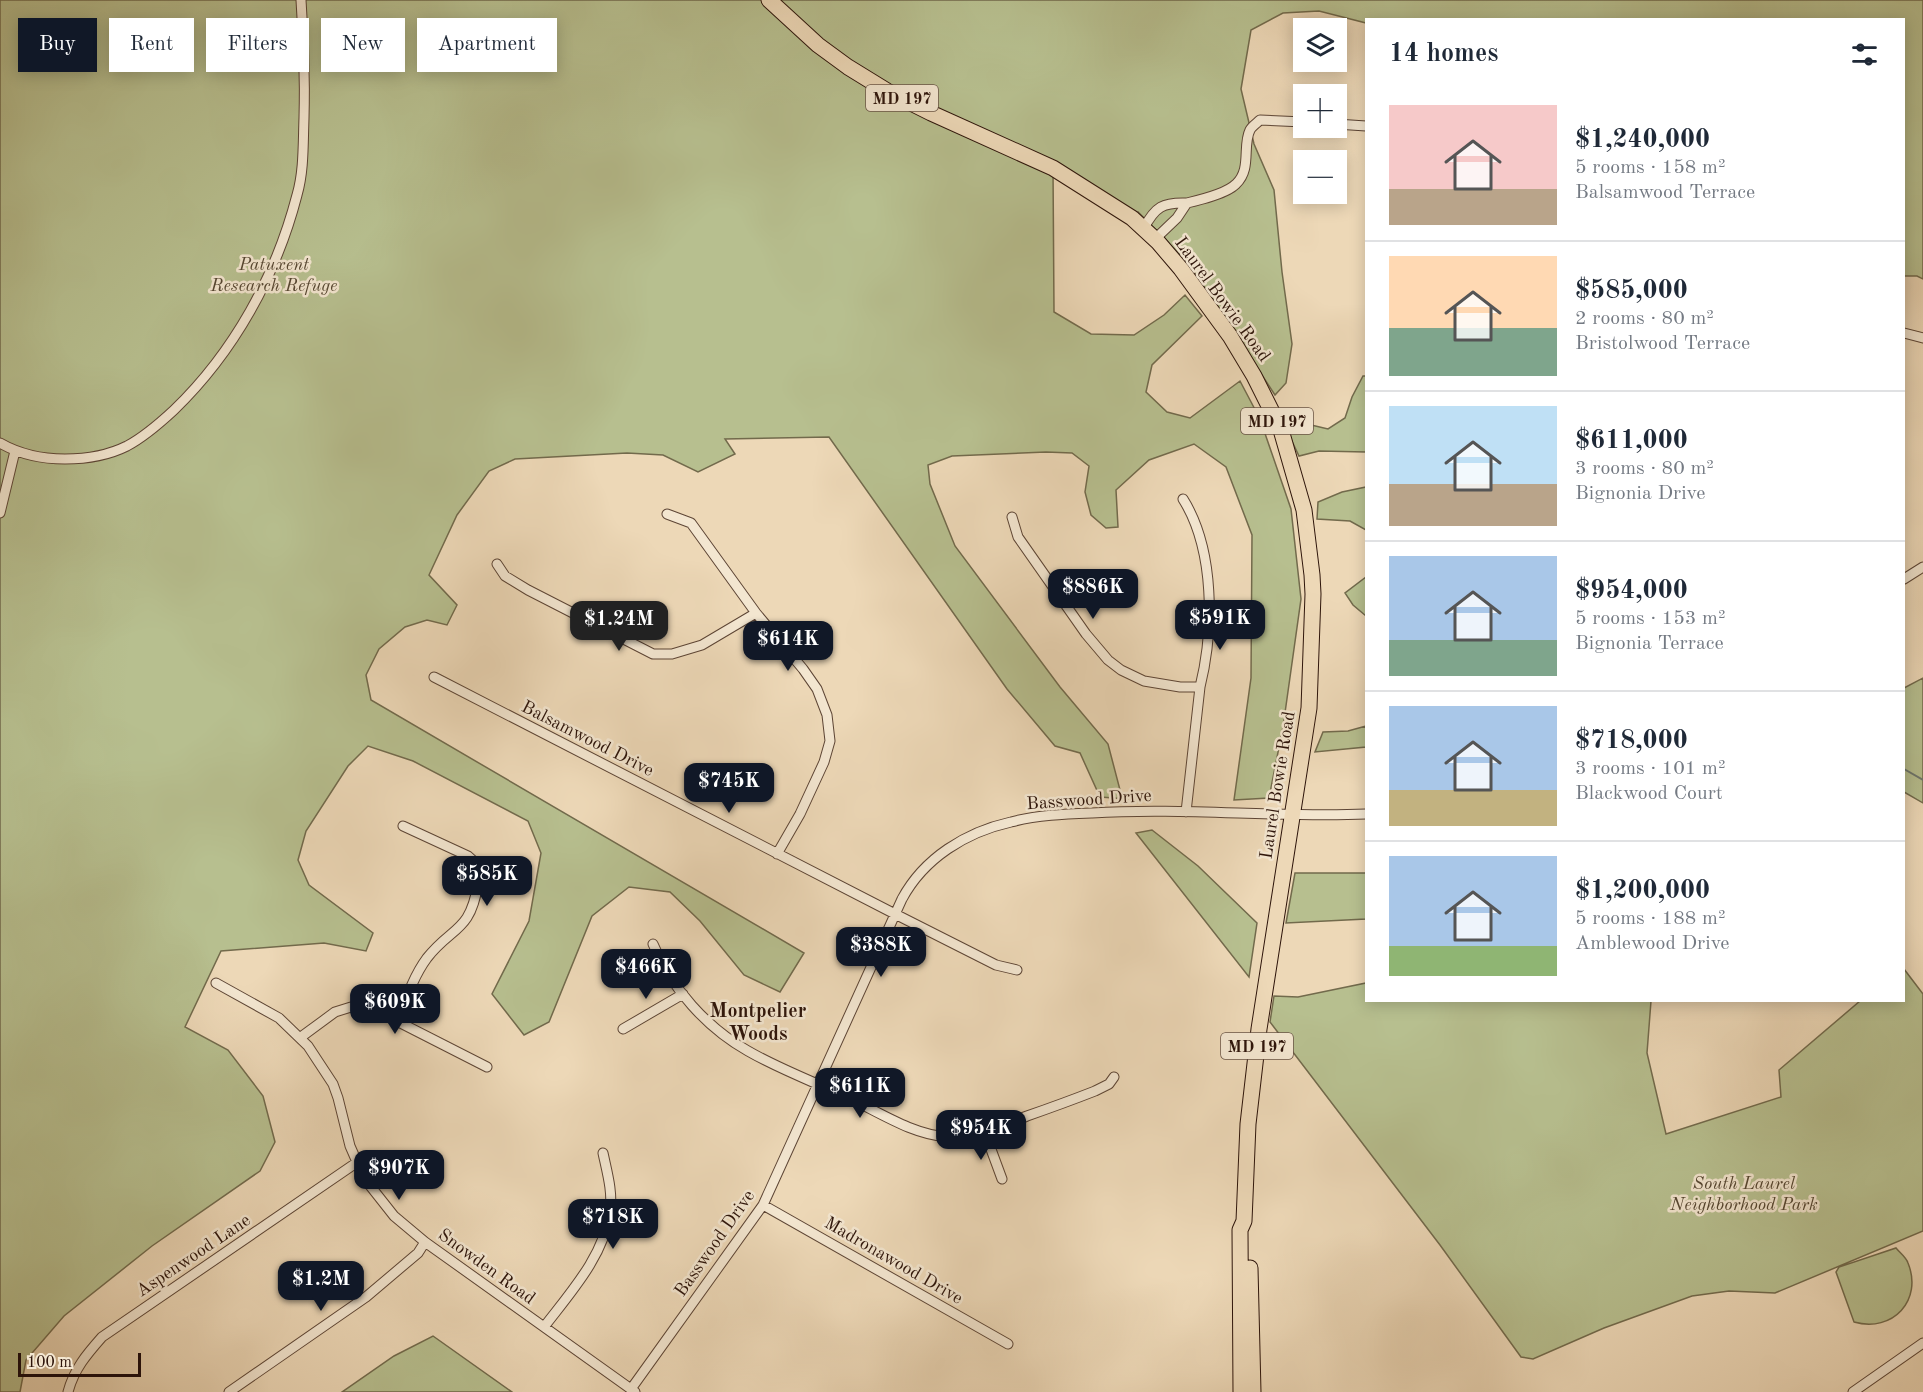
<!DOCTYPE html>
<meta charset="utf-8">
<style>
body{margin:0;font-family:"Old Standard TT",serif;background:#f6f6f7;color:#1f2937;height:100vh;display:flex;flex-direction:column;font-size:22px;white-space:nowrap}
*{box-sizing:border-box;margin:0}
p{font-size:20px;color:#747a83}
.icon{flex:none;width:33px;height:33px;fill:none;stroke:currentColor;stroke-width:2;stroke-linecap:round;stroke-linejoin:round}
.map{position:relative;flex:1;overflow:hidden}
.details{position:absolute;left:1365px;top:18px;width:540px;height:984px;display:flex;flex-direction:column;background:#fff;border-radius:0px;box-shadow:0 3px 15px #0003}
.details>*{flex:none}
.hud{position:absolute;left:18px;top:18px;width:570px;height:54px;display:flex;gap:12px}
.buttons{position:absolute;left:1293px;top:18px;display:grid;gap:12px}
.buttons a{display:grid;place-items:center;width:54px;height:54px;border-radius:0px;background:#fff;box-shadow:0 3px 15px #0003;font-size:30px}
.scale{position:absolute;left:18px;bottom:15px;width:123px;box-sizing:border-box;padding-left:6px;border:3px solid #2d140a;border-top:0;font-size:16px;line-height:21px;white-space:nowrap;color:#2d140a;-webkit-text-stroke:4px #f3e6d0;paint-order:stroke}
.price{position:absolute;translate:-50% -51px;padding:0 14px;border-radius:12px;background:#111827;color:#fff;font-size:20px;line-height:39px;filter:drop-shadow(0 2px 3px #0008)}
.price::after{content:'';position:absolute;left:50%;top:36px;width:18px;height:14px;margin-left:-9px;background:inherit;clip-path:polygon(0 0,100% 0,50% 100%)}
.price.selected{background:#222;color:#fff}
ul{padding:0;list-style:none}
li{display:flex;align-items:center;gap:18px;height:150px;padding:0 24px}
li+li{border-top:2px solid #e0e1e3}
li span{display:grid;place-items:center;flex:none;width:168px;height:120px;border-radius:0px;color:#555}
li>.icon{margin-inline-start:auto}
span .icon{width:72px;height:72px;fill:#fffc;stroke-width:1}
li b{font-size:26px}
h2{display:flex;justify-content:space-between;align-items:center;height:72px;padding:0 24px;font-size:26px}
.chip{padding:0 21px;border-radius:0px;background:#fff;box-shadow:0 3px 15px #0003;font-size:21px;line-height:54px}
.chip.selected{background:#111827;color:#fff}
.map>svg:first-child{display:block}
</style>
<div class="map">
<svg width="1923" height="1392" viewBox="0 0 1923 1392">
<rect width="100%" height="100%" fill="#edd8b7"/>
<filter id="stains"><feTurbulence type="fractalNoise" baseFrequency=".00333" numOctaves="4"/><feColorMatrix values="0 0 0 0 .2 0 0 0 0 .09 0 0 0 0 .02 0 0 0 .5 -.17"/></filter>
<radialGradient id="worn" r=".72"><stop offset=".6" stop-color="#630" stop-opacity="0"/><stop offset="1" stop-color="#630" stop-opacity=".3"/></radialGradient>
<path fill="#b7bf8f" stroke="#726a4c" stroke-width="1.5" d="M0 0H1923V279L1917 276H1904V20H1366V23L1319 11 1283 13 1251 30 1241 89 1254 144 1274 190 1282 272 1292 344 1286 383 1275 395 1190 265 1138 212 1134 214 1053 168 1054 312 1091 334 1134 335 1164 315 1185 295 1202 316 1152 365 1146 392 1167 412 1190 418 1240 381 1260 419 1291 509 1301 599 1283 727 1269 798 1234 800 1251 678 1252 535 1226 467 1194 444 1149 460 1116 490 1118 527 1106 528 1091 515 1085 492 1089 466 1072 453 1046 452 952 456 928 465 930 484 955 546 1060 687 1108 744 1120 790 1127 799 1100 797 1080 753 1055 746 1007 689 829 437 725 439 735 454 698 472 663 455 627 453 515 459 489 471 457 515 429 575 457 605 447 625 427 620 405 627 379 649 366 675 371 700 804 953 780 992 744 975 700 921 670 892 629 887 592 916 549 1022 524 1035 492 994 529 921 541 853 528 821 413 761 368 746 348 766 306 831 298 860 309 885 373 933 366 951 324 943 221 951 185 1027 228 1050 263 1096 275 1142 260 1171 152 1246 64 1316 26 1360 20 1392H0Z
M1363 376H1366V452L1319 451 1299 456 1290 437 1288 414 1307 424 1328 429 1345 418 1352 397Z
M1366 487V530L1350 521 1317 519 1318 502 1342 492Z
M1366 577V616L1353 605 1345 593Z
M1923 678V803L1904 792V688Z
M1366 726V747L1315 752 1323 732 1348 731Z
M1152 830 1198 866 1257 923 1249 977 1136 833Z
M1295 873H1366V919L1286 923Z
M1904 969 1923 994V1231L1775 1293 1729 1291 1692 1296 1604 1328 1533 1359 1521 1357 1440 1245 1270 1022 1274 996 1298 997 1366 983V1000L1651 1001 1647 1053 1666 1134 1781 1097 1779 1070 1860 1001 1904 1000Z
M1896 1248C1900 1253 1906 1257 1908 1263 1923 1300 1893 1333 1854 1322L1836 1272 1839 1267Z
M433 1336 512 1392H342L394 1356Z"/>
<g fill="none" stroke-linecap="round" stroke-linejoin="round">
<path stroke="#6e776e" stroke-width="2" d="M1904 769 1923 780"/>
<defs>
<path id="street" d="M1336 124 1366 126
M1187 203C1200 200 1226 194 1236 184 1252 169 1242 146 1250 130 1252 126 1257 123 1260 120L1304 122
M1144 228C1155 207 1163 202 1187 203L1177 218 1155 239
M1904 333 1923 338
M0 443C21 455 41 459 65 459 85 459 109 455 127 446 144 437 160 423 174 410 234 352 276 276 297 195 304 171 303 144 304 118 305 78 304 40 301 0
M1183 499C1215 550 1214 630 1200 687L1186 812
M0 513 15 451
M667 514 691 523 756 613 803 669 817 689 827 715 830 741 824 762 800 814 777 854
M1012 517 1018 537 1086 634 1108 660 1121 670 1144 681 1180 687H1200
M497 564 505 576 528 590 653 654H672L702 645 756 613
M1904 579 1923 567
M434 677 895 914 996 965 1017 970
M653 944C671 988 707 1028 748 1051 781 1070 817 1083 851 1099 882 1114 914 1135 948 1137 977 1138 1001 1126 1027 1116 1050 1108 1072 1100 1095 1091L1109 1084 1114 1077
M216 983 279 1018 308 1046 333 1084 338 1098 350 1146 364 1178 394 1216 425 1242 635 1392
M399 1022C405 1000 413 977 427 958 452 926 470 933 478 884 480 871 479 865 468 856L403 826
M623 1029 683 994
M301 1037 335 1012 351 1007 361 1008 381 1013 487 1067
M985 1133 1002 1179
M763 1205 1008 1344
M544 1327C570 1293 604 1256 610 1212 613 1192 607 1172 603 1153
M631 1389 763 1205 902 899C924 858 966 832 1011 822 1037 815 1065 814 1092 813 1184 807 1275 818 1366 814
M68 1392C74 1369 87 1354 102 1337L356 1163
M229 1392 366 1297 418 1253 425 1242
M1853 1392 1923 1343"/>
<path id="primary" d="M769 0 818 45 848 67 887 91 931 113 1053 168 1132 218 1158 242 1181 269 1230 336 1254 376 1281 430 1304 510 1312 575 1313 594 1309 708 1259 1029 1248 1124 1244 1221 1240 1230 1241 1392
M1250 1268 1253 1392"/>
</defs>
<use href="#street" stroke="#5d4535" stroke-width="11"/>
<use href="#primary" stroke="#2d140a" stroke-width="17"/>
<use href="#street" stroke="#f3e6d0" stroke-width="9"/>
<use href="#primary" stroke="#edd8b7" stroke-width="15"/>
</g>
<g text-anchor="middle" stroke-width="5" stroke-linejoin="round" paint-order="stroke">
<g fill="#f3e6d0" stroke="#685345" stroke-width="1.5">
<rect x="866" y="85" width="72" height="26" rx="4.5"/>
<rect x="1241" y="408" width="72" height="26" rx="4.5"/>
<rect x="1221" y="1033" width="72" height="26" rx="4.5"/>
</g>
<g font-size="16" font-weight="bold" fill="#2d140a">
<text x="902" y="104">MD 197</text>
<text x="1277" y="427">MD 197</text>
<text x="1257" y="1052">MD 197</text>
</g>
<g font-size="18" font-style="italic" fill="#564732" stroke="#f3e6d0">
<text x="274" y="270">Patuxent<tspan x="274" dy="21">Research Refuge</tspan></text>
<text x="1744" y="1189">South Laurel<tspan x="1744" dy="21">Neighborhood Park</tspan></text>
</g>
<g font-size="18" fill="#2d140a" stroke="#f3e6d0">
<text transform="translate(1223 299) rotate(54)" y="6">Laurel Bowie Road</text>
<text transform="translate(588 738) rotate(27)" y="6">Balsamwood Drive</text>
<text transform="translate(1277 785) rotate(-81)" y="6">Laurel Bowie Road</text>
<text transform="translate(1089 799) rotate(-4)" y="6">Basswood Drive</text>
<text transform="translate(714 1243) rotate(-55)" y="6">Basswood Drive</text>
<text transform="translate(193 1255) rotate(-34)" y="6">Aspenwood Lane</text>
<text transform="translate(894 1260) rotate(30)" y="6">Madronawood Drive</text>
<text transform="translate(487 1266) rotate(36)" y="6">Snowden Road</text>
</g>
<g font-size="20" font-weight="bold" fill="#2d140a" stroke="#f3e6d0">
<text x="758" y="1017">Montpelier<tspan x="758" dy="23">Woods</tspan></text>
</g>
</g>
<rect width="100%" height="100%" filter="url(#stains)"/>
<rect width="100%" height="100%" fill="url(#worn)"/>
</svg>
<div class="buttons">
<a><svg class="icon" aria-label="layers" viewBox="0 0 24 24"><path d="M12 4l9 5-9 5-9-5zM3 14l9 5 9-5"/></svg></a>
<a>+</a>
<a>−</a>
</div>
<div class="scale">100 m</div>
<b class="price" style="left:1093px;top:620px">$886K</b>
<b class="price" style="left:1220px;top:651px">$591K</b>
<b class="price selected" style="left:619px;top:652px">$1.24M</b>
<b class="price" style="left:788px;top:672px">$614K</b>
<b class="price" style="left:729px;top:814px">$745K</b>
<b class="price" style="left:487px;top:907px">$585K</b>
<b class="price" style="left:881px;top:978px">$388K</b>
<b class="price" style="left:646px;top:1000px">$466K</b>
<b class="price" style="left:395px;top:1035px">$609K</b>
<b class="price" style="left:860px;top:1119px">$611K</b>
<b class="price" style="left:981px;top:1161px">$954K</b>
<b class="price" style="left:399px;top:1201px">$907K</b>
<b class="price" style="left:613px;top:1250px">$718K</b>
<b class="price" style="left:321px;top:1312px">$1.2M</b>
<div class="hud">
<a class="chip selected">Buy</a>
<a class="chip">Rent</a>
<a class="chip">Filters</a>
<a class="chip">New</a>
<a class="chip">Apartment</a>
</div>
<section class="details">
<h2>14 homes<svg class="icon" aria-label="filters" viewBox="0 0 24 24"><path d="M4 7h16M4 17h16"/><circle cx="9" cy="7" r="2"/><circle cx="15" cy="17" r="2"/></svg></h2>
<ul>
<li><span style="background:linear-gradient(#f6c9c9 70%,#b9a48a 0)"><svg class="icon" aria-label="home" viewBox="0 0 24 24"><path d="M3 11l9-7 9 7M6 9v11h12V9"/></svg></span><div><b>$1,240,000</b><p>5 rooms · 158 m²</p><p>Balsamwood Terrace</p></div></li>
<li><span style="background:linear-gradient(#ffd9b3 60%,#7fa58c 0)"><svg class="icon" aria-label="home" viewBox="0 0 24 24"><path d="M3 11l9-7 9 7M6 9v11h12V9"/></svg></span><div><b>$585,000</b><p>2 rooms · 80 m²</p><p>Bristolwood Terrace</p></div></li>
<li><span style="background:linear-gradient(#bfe0f5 65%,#b9a48a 0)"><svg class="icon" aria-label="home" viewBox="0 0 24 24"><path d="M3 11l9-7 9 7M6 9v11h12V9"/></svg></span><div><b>$611,000</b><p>3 rooms · 80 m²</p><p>Bignonia Drive</p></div></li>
<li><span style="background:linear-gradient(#a9c7e8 70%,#7fa58c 0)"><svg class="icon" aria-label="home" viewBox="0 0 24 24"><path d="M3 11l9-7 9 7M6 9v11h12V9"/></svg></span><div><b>$954,000</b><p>5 rooms · 153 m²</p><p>Bignonia Terrace</p></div></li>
<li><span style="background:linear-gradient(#a9c7e8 70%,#c2b280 0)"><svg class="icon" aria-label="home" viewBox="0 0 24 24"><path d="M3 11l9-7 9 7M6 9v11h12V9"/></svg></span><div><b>$718,000</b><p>3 rooms · 101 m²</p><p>Blackwood Court</p></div></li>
<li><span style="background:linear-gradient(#a9c7e8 75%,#8fb573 0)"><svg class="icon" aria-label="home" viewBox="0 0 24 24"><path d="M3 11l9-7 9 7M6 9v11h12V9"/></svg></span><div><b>$1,200,000</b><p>5 rooms · 188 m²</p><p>Amblewood Drive</p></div></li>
</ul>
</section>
</div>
